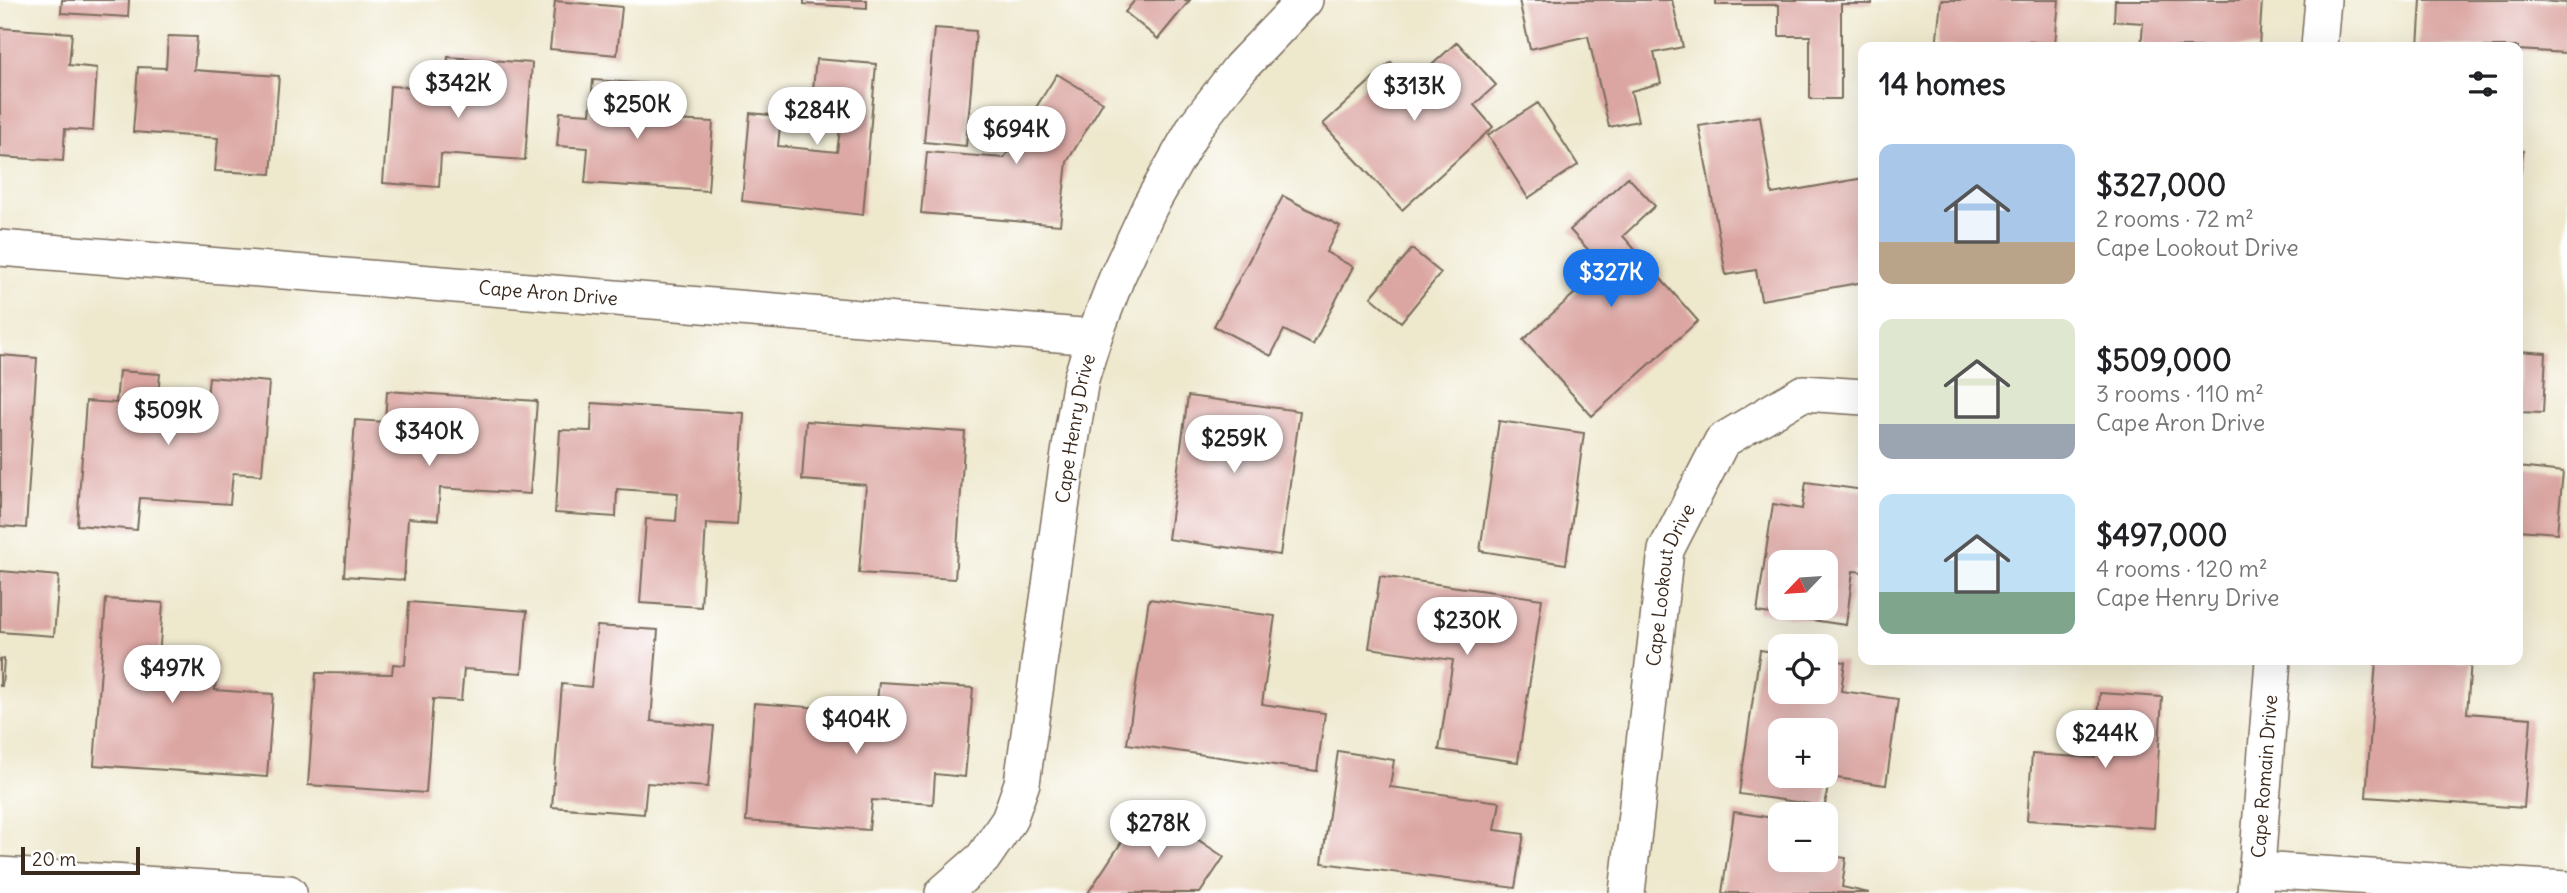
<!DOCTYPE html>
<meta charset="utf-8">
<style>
body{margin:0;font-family:Delius,sans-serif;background:#f6f6f6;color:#202124;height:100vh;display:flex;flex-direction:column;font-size:26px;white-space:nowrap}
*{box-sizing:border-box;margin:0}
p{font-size:23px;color:#757577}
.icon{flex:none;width:38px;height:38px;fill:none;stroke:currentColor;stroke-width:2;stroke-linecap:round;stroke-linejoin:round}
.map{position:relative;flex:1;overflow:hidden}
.sheet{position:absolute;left:1858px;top:42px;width:665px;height:623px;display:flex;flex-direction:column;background:#fff;border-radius:14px;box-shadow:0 7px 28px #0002}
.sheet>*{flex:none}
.needle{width:46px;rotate:245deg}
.controls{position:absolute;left:1768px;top:550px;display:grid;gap:14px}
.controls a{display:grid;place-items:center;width:70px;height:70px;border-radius:14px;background:#fff;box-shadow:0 7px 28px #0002;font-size:35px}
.scale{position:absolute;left:21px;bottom:18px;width:119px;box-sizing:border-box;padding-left:7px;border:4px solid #3b2a1e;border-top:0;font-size:19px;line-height:24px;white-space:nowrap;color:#3b2a1e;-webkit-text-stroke:5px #fff;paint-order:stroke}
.price{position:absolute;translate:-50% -60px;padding:0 16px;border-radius:24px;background:#fff;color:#222;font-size:23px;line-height:46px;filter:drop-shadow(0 2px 4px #0008)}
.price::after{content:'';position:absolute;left:50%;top:42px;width:21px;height:16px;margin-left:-10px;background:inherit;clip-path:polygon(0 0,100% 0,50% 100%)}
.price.active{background:#1a73e8;color:#fff}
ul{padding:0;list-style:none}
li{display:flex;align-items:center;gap:21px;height:175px;padding:0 21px}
li span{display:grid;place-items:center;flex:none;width:196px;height:140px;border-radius:14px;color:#555}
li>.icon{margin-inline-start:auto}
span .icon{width:84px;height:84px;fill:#fffc;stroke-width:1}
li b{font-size:30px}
h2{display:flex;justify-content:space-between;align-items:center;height:84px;padding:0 21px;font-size:30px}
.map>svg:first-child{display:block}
</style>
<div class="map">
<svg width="2567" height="893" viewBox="0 0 2567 893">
<rect width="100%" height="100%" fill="#fff"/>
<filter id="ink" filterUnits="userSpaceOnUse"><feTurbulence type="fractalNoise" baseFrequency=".0143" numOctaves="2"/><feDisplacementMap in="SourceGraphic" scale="14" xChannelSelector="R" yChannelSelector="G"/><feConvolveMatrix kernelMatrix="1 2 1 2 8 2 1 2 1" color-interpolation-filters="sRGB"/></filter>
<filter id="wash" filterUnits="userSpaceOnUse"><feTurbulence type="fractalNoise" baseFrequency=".00686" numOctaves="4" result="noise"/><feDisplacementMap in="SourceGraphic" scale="28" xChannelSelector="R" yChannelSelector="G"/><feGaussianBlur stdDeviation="1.57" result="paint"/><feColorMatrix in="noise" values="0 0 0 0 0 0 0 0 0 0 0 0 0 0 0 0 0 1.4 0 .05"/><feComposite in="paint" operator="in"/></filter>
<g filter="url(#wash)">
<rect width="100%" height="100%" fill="#eee8cd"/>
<g id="blocks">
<path fill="#dba6a2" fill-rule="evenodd" d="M62 0H129L128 17 61 13Z
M804 0H867V8L804 4Z
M1135 0H1190L1158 39 1125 12Z
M1519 0H1672L1683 47 1654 53 1661 83 1631 91 1638 121 1609 127 1588 36 1530 49Z
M1716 0H1872V4H1841V99H1810V36H1779V5H1716Z
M1941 0H2059L2055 44 2026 41 2025 47H1936Z
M2115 0H2262L2259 47H2141L2143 23 2114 21Z
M2421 0H2529L2567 3 2566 53 2518 50V47H2418Z
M555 1 622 7 617 55 550 49Z
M0 28 72 33 69 65 97 68 93 131 65 129 63 161 0 157Z
M934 28 976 31 966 146 924 142Z
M168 36 197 37 194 70 279 76 271 174 215 171 218 138 133 132 138 67 166 68Z
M1457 42 1496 85 1474 105 1493 127 1402 210 1323 124 1391 62 1411 84Z
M448 57 532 63 525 160 441 154 439 187 383 183 390 86 445 89Z
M816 59 876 64 863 215 742 201 750 113 781 116 778 146 837 152 841 122 810 119Z
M1057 74 1103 102 1067 162 1060 225 921 213 927 152 1004 158Z
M593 80 654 84 651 119 713 122 708 191 585 183 588 148 557 146 560 112 590 114Z
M1538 103 1578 165 1528 198 1488 135Z
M1760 116 1772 194 1864 178V282L1761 300 1756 270 1726 275 1699 126Z
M2518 150 2523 151 2520 176H2518Z
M1628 177 1655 206 1623 236 1698 321 1592 416 1523 340 1604 267 1570 230Z
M1283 196 1340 226 1326 252 1353 267 1313 345 1284 330 1271 356 1214 326Z
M1412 249 1441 273 1401 322 1371 297Z
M2518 351 2546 353 2543 413 2518 412Z
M0 355 37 358 26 528 0 526Z
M119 371 160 374 158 394 207 398 209 377 269 382 262 475 233 473 230 504 140 498 137 530 77 525 86 401 116 403Z
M387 391 537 401 530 494 440 488 438 520 408 518 404 580 344 576 355 420 385 422Z
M1188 396 1300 411 1280 555 1168 539Z
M592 403 744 413 737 525 706 523 701 607 640 603 646 519 676 521 678 493 617 489 616 517 555 513 560 430 591 431Z
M806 421 965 432 955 579 859 573 866 485 802 480Z
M1499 421 1584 433 1566 564 1480 551Z
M2518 467 2563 472 2557 533 2518 530Z
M1806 482 1864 490 1861 517H1864V572L1853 571 1846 625 1757 612 1773 504 1802 509ZM1780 562H1825V607H1780Z
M0 571 59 576 54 636 0 632Z
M1380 576 1542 599 1518 762 1439 750 1453 660 1369 648Z
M106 599 163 603 159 658 217 662 215 690 273 694 267 777 94 765Z
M1149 599 1275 616 1262 704 1325 713 1317 771 1127 744Z
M409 602 527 611 522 673 464 669 461 701 433 699 426 793 308 785 316 673 392 674 393 664 405 665Z
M597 626 658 630 651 721 714 726 708 787 647 783 644 814 552 807 562 684 591 687Z
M1760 650 1780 653V691H1825V659L1845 662 1841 691 1898 699 1886 785 1829 777 1825 806 1739 794ZM1780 730H1825V775H1780Z
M0 659H4L2 686H0Z
M2376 660H2471L2467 713 2531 718 2524 808 2366 797Z
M879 682 973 688 965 777 935 774 933 804 872 800 869 830 746 821 754 703 876 712Z
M2100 693 2162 697 2154 828 2027 820 2032 754 2095 758Z
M1338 751 1394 760 1390 787 1500 802 1495 830 1524 834 1515 888 1322 863Z
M1146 805 1224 857 1200 893H1088Z
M1734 812 1780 819V859H1825V855L1846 858 1842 887 1869 893H1722Z"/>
</g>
</g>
<g filter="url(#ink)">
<use href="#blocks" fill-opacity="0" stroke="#7a6c5b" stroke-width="2"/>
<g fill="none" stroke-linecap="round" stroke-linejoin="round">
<defs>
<g id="minor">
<path d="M2319 47 2323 0"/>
<path id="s1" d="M0 248 1094 337"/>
<path d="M2257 870 2567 889"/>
<path d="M0 875 289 893"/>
<path id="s2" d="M943 893 983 858 1009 820 1022 783 1067 466 1081 379 1094 337 1117 277 1150 206 1196 125 1240 68 1305 0"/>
<path id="s3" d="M1627 893 1666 550 1722 441 1803 393 1864 397"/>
<path id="s4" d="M2255 893 2273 660"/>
</g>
</defs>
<use href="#minor" stroke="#7a6c5b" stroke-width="38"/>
<use href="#minor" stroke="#fff" stroke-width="35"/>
</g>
</g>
<g text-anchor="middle" stroke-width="5" stroke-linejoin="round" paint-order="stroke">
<g font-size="19" fill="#3b2a1e" stroke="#fff">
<text dy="7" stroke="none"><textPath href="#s1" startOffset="550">Cape Aron Drive</textPath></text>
<text dy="7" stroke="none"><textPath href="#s2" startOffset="497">Cape Henry Drive</textPath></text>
<text dy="7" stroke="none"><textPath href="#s3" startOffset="312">Cape Lookout Drive</textPath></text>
<text dy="7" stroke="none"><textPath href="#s4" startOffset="117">Cape Romain Drive</textPath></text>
</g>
</g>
</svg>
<div class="controls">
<a><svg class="needle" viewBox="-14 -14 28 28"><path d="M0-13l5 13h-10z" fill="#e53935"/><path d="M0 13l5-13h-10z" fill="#757577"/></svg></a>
<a><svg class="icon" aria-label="locate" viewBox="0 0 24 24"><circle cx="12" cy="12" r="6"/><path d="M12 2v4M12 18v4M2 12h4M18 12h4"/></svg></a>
<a>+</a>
<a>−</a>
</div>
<div class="scale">20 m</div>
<b class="price" style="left:458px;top:120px">$342K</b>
<b class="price" style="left:1414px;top:123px">$313K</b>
<b class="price" style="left:637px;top:141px">$250K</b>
<b class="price" style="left:817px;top:147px">$284K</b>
<b class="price" style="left:1016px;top:166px">$694K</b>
<b class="price active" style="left:1611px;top:309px">$327K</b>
<b class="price" style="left:168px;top:447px">$509K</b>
<b class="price" style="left:429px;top:468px">$340K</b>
<b class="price" style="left:1234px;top:475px">$259K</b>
<b class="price" style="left:1467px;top:657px">$230K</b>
<b class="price" style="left:172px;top:705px">$497K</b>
<b class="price" style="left:856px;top:756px">$404K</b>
<b class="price" style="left:2105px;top:770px">$244K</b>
<b class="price" style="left:1158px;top:860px">$278K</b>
<section class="sheet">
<h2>14 homes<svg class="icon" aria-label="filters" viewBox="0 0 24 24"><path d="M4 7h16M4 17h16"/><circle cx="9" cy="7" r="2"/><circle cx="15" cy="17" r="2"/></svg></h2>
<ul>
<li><span style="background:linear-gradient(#a9c7e8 70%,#b9a48a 0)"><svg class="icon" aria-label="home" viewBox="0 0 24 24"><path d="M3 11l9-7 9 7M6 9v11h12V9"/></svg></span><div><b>$327,000</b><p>2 rooms · 72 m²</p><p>Cape Lookout Drive</p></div></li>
<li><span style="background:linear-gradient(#dfe7d0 75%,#9aa5b1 0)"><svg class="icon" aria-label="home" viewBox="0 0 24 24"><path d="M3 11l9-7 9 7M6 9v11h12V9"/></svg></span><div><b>$509,000</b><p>3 rooms · 110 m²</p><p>Cape Aron Drive</p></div></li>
<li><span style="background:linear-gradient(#bfe0f5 70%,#7fa58c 0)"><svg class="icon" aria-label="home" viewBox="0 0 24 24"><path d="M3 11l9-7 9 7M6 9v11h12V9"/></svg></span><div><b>$497,000</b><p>4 rooms · 120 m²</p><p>Cape Henry Drive</p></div></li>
</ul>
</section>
</div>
